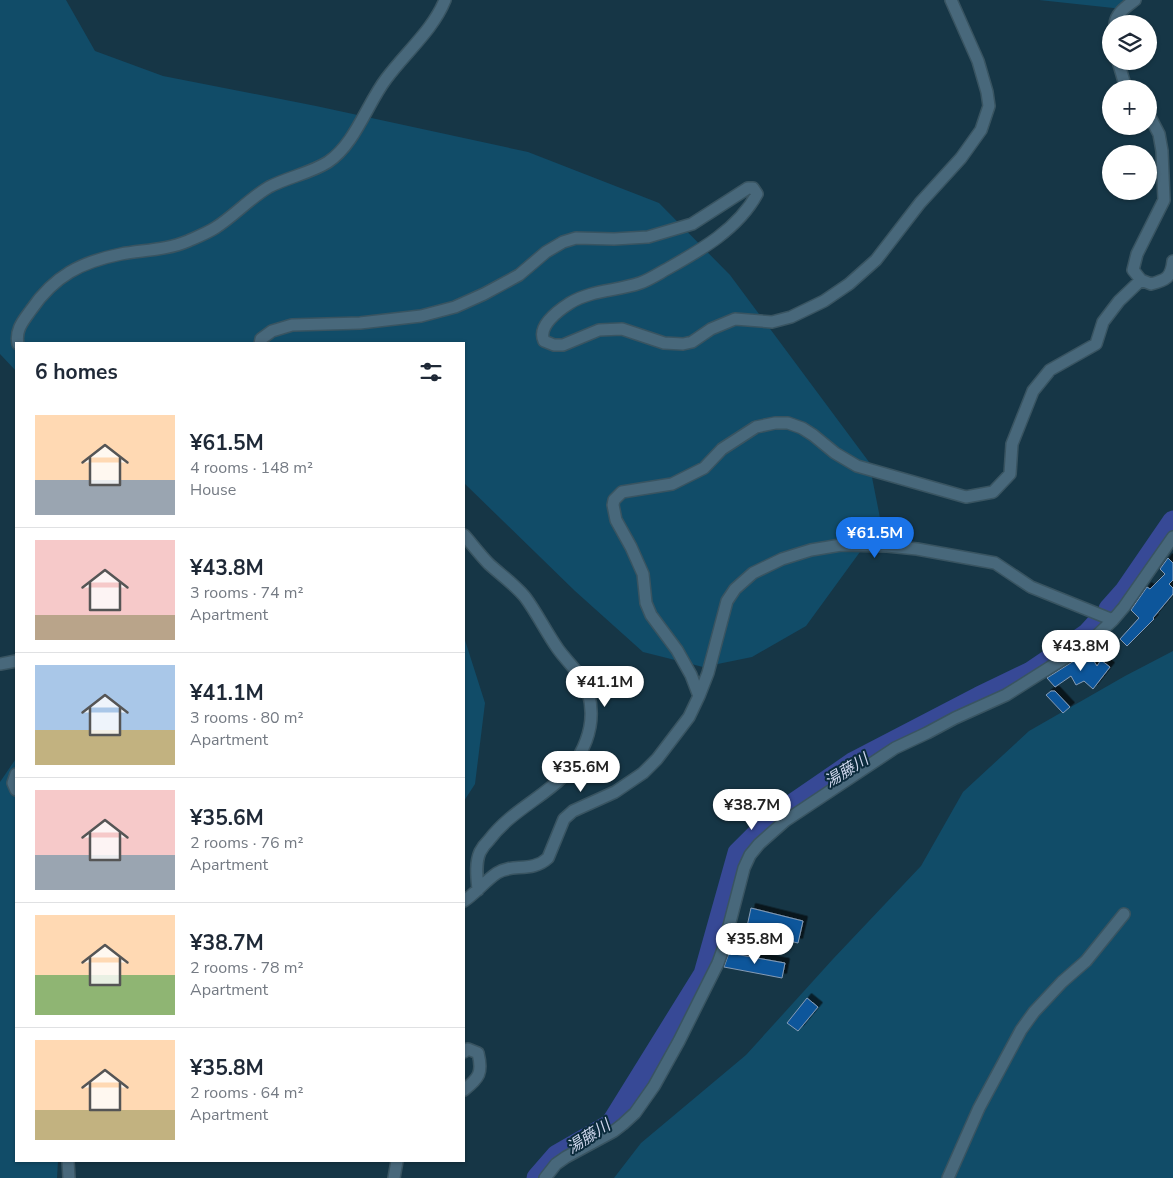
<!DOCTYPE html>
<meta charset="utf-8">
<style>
body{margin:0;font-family:"Nunito Sans","Noto Sans JP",sans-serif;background:#f2f2f3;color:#1f2937;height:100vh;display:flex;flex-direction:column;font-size:19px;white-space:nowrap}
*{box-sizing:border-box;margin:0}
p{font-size:16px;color:#747a83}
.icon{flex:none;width:28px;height:28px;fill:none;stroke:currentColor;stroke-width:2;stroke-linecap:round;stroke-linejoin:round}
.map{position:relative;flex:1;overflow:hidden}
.drawer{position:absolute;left:15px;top:342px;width:450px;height:820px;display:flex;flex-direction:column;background:#fff;border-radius:0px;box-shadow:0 1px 4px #0004}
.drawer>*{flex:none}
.tools{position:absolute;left:1102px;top:15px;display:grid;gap:10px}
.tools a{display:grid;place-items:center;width:55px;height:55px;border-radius:50%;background:#fff;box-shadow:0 1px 4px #0004;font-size:25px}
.price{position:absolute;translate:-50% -42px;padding:0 11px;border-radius:18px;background:#fff;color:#222;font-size:16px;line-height:32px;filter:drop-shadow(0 1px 2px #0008)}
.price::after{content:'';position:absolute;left:50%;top:30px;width:15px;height:11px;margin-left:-8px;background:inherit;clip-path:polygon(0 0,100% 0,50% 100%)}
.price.active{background:#1a73e8;color:#fff}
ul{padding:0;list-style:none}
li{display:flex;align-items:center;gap:15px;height:125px;padding:0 20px}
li+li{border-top:1px solid #e0e1e3}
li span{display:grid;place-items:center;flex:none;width:140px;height:100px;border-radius:0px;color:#555}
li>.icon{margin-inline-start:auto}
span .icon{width:60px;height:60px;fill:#fffc;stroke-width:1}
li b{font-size:21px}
h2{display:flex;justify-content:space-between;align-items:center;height:60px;padding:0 20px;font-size:21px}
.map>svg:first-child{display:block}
</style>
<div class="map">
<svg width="1173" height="1178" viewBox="0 0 1173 1178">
<defs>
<filter id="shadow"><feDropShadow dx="4.5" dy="-4.5" stdDeviation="0" flood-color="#0009"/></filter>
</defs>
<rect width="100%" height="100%" fill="#163646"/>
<path fill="#114c68" d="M0 0H66L95 51 163 76 316 106 528 152 659 203 730 275 869 462 881 523 806 626 752 657 703 667 643 652 575 591 464 483V344H16V371L0 354Z
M1039 0H1137L1132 10Z
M464 637 485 703 475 784 464 801Z
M1173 651V1178H614L641 1143 746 1055 833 959 921 866 963 792 1029 731 1125 676Z
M16 753V1161H58L57 1178H0V782L15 760Z"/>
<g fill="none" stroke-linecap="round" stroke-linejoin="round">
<path stroke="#374996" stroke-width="21" d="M1109 609 1125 591 1173 521
M537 1178 557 1155 611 1124 704 974 738 853 774 817 854 762 979 697 1031 672 1087 634 1097 623"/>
</g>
<path fill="#10579b" stroke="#859cb7" filter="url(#shadow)" d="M1168 558 1173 563V580L1169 584 1173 588V594L1153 618 1154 619 1127 646 1120 639 1139 618 1131 610 1147 587 1150 589 1165 574 1160 569Z
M1088 652 1097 666 1101 660 1110 667 1093 689 1084 681 1076 685 1071 676 1055 687 1047 678Z
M1051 691H1055L1070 707 1063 713 1046 695Z
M751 908 803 921 798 943 746 931Z
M729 953 785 963 782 978 724 967Z
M807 998 818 1007 798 1031 787 1023Z"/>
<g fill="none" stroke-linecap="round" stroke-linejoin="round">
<defs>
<path id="minor" d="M1115 24C1116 13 1127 6 1135 0
M1118 61 1125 85 1128 89
M1149 115 1159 134 1162 151 1164 200 1137 254 1133 270 1141 280 1151 284C1166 280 1171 278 1173 261
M18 344C15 330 23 321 31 310 54 276 81 262 121 254 143 250 167 250 188 241 197 237 207 233 215 228 234 216 250 198 269 187 288 177 311 173 328 162 355 144 367 104 386 79 405 53 433 30 445 0
M260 344 261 339 272 331 292 325 360 323 421 316 455 307 484 294 519 275 546 252 563 242 576 238 614 239 648 237 692 224 748 188H753L757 194C738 229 701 250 667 269 658 274 649 280 640 283 617 291 591 290 570 303 559 310 537 326 544 341L554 345H563L599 330 622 329 664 343 683 344 692 342 711 329 735 319 772 322 791 317 824 301 849 284 876 260 920 203 961 158 981 130 989 106 987 92 978 61 951 0
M464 535C472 544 480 555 489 564 501 575 514 584 525 597 537 613 546 632 558 649 568 663 583 675 588 692 593 709 592 725 586 741 568 791 519 800 489 840 486 843 482 848 480 852 475 863 477 878 478 890
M0 664 16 661
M699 696 691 675 677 650 651 615 646 603 643 574 631 547 616 520 613 505 614 500 622 492 672 484 704 468 722 449 756 427 775 423H788L802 428 813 435 835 453 857 466 966 497 993 492 1010 474 1012 444 1033 391 1050 370 1096 344 1103 322 1119 301 1141 280
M16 774 13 783 16 790
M464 901C476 893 485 881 497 873 512 863 532 873 548 858L564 819 573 811 615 792 643 773 657 759 689 717 699 696 708 673 727 601 735 589 753 573 782 559 811 550 841 545 887 546 917 549 995 563 1031 587 1113 620
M464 1052 468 1049 478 1053C483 1073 479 1078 464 1090
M68 1161 69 1178
M394 1178 397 1161
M545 1178 556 1164 566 1157 614 1131 623 1124 635 1113 654 1086 679 1041 718 963 723 949 744 868 750 855 759 844 785 821 895 748 927 733 955 718 1006 695 1090 642 1113 620 1124 607 1173 537
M948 1178 979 1108 1021 1030 1034 1012 1062 982 1086 961 1124 914"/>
</defs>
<use href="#minor" stroke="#395461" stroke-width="14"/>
<use href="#minor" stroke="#48687b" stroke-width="11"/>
</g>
<g text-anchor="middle" stroke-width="4" stroke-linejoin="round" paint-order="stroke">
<g font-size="16" font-style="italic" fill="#cfd7ed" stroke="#0b2b3c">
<text transform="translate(846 770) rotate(-32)" y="6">湯藤川</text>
<text transform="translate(588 1136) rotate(-33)" y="6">湯藤川</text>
</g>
</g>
</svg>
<div class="tools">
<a><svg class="icon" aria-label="layers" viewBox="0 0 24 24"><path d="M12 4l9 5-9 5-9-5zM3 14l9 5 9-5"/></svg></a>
<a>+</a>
<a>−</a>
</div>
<b class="price active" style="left:875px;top:559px">¥61.5M</b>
<b class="price" style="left:1081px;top:672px">¥43.8M</b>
<b class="price" style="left:605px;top:708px">¥41.1M</b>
<b class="price" style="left:581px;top:793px">¥35.6M</b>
<b class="price" style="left:752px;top:831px">¥38.7M</b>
<b class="price" style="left:755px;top:965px">¥35.8M</b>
<section class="drawer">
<h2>6 homes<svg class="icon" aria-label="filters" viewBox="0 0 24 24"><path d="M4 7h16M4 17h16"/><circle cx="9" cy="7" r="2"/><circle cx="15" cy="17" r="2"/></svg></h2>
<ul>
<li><span style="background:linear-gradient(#ffd9b3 65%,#9aa5b1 0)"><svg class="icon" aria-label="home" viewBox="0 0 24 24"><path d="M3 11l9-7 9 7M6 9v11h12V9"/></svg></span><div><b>¥61.5M</b><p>4 rooms · 148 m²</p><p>House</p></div></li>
<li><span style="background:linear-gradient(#f6c9c9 75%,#b9a48a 0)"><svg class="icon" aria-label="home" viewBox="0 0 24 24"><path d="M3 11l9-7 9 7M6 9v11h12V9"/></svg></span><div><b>¥43.8M</b><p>3 rooms · 74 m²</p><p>Apartment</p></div></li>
<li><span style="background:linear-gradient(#a9c7e8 65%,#c2b280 0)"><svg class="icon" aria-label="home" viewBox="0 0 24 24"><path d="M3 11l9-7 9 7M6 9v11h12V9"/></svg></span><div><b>¥41.1M</b><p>3 rooms · 80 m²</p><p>Apartment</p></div></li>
<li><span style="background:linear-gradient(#f6c9c9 65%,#9aa5b1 0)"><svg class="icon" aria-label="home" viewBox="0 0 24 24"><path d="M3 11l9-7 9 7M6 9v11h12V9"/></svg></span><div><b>¥35.6M</b><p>2 rooms · 76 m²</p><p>Apartment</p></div></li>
<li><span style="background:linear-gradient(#ffd9b3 60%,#8fb573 0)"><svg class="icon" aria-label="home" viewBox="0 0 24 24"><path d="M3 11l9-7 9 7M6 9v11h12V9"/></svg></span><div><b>¥38.7M</b><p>2 rooms · 78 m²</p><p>Apartment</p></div></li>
<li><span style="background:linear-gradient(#ffd9b3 70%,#c2b280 0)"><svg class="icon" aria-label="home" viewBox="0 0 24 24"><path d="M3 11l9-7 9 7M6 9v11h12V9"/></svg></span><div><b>¥35.8M</b><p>2 rooms · 64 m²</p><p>Apartment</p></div></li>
</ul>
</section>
</div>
